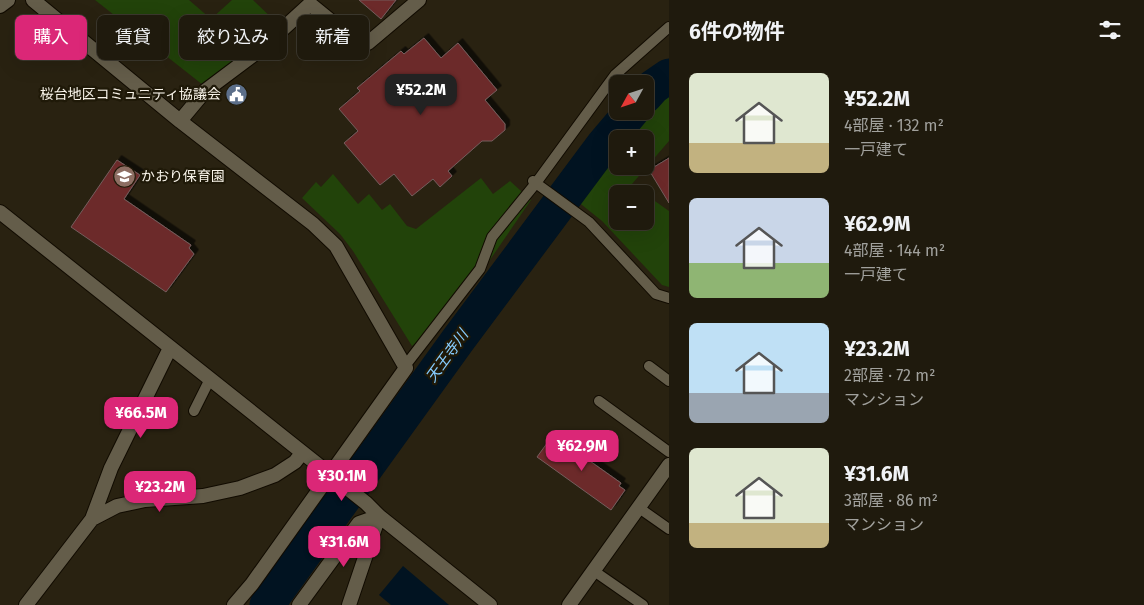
<!DOCTYPE html>
<html lang="ja">
<meta charset="utf-8">
<style>
body{margin:0;font-family:"Fira Sans","Noto Sans JP",sans-serif;background:#272316;color:#f1f3f6;height:100vh;display:flex;flex-direction:column;font-size:19px;white-space:nowrap}
*{box-sizing:border-box;margin:0}
p{font-size:16px;color:#a1a19d}
.icon{flex:none;width:28px;height:28px;fill:none;stroke:currentColor;stroke-width:2;stroke-linecap:round;stroke-linejoin:round}
.map{position:relative;flex:1;overflow:hidden}
.sheet{display:flex;flex-direction:column;background:#1f1a0d;width:475px}
.sheet>*{flex:none}
.banner{position:absolute;left:15px;top:15px;width:475px;height:45px;display:flex;gap:10px}
.needle{width:32px;rotate:230deg}
.tools{position:absolute;left:609px;top:75px;display:grid;gap:10px}
.tools a{display:grid;place-items:center;width:45px;height:45px;border-radius:8px;background:#1f1a0d;box-shadow:0 5px 20px #0002,0 0 0 1px #3c382e;font-size:25px}
.price{position:absolute;translate:-50% -42px;padding:0 11px;border-radius:10px;background:#db2777;color:#fff;font-size:16px;line-height:32px;filter:drop-shadow(0 1px 2px #0008)}
.price::after{content:'';position:absolute;left:50%;top:30px;width:15px;height:11px;margin-left:-8px;background:inherit;clip-path:polygon(0 0,100% 0,50% 100%)}
.price.active{background:#222;color:#fff}
ul{padding:0;list-style:none}
li{display:flex;align-items:center;gap:15px;height:125px;padding:0 20px}
li span{display:grid;place-items:center;flex:none;width:140px;height:100px;border-radius:8px;color:#555}
li>.icon{margin-inline-start:auto}
span .icon{width:60px;height:60px;fill:#fffc;stroke-width:1}
li b{font-size:21px}
h2{display:flex;justify-content:space-between;align-items:center;height:60px;padding:0 20px;font-size:21px}
.pill{padding:0 18px;border-radius:8px;background:#1f1a0d;box-shadow:0 5px 20px #0002,0 0 0 1px #3c382e;font-size:18px;line-height:45px}
.pill.active{background:#db2777;color:#fff}
main{display:flex;flex:1;min-height:0}
.map>svg:first-child{display:block}
</style>
<main>
<div class="map">
<svg width="669" height="605" viewBox="0 0 669 605">
<defs>
<filter id="shadow"><feDropShadow dx="4.5" dy="-4.5" stdDeviation="0" flood-color="#0009"/></filter>
</defs>
<rect width="100%" height="100%" fill="#292211"/>
<path fill="#22430a" d="M95 0H189L211 19 232 0H253L277 23 237 62 203 85Z
M669 86V141L632 184 645 194H618V221H645V194L669 211V287L662 285 602 221 577 201 617 145 618 166H645V139H622L634 122Z
M333 174 358 204 369 194 382 210 390 204 407 226 416 229 481 178 493 194 510 181 531 200 459 305 412 346 353 251 340 234 302 198 316 182 321 187Z"/>
<path fill="#011321" d="M403 566 449 605H391L379 595Z"/>
<g fill="none" stroke-linecap="round" stroke-linejoin="round">
<path stroke="#011321" stroke-width="35" d="M645 96 653 87 669 76
M267 605 458 340 604 144 632 111"/>
</g>
<path fill="#6c292b" stroke="#755e5d" filter="url(#shadow)" d="M359 0H396L381 19Z
M424 38 441 58 458 43 497 90 485 100 505 124V130L492 141H482L448 171 452 176 440 187 433 179 412 196 394 174 380 185 344 143 358 131 339 109 360 91 357 88 401 51 404 54Z
M669 158V203L649 170Z
M117 160 140 175 124 199 191 245 189 248 194 254 166 292 71 227Z
M553 435 621 483 619 486 625 490 611 510 537 457Z"/>
<g fill="none" stroke-linecap="round" stroke-linejoin="round">
<defs>
<path id="service" d="M533 181 589 222 656 294 669 298
M405 366 480 269 492 237 536 183 615 75 669 27
M649 366 669 381
M599 401 669 452
M194 411 210 379
M639 508 669 529
M594 571 643 605"/>
<path id="minor" d="M33 0 180 121
M0 6 8 0
M0 212 366 503 379 516 490 605
M92 519 111 468 170 348
M26 605 92 519 117 506 145 500 203 496 240 488 275 475 295 462 302 453
M234 605 252 584 406 368 336 246 313 224 180 121 205 91 261 49 310 4 359 44 368 43 419 0
M299 605 359 523 379 516
M349 605 379 516
M569 605 669 465"/>
</defs>
<use href="#service" stroke="#110b00" stroke-width="12"/>
<use href="#minor" stroke="#110b00" stroke-width="16"/>
<use href="#service" stroke="#645d4a" stroke-width="10"/>
<use href="#minor" stroke="#645d4a" stroke-width="14"/>
</g>
<defs>
<symbol id="civic-disc" viewBox="-11 -11 22 22"><circle r="9.5" fill="#5c6f8a" stroke="#1f1908"/><path d="M-.6-6.5H3V-4.5H.6V-3L4-1V1h2V6H-6V1h2V-1L-.6-3ZM-1.2 2.5V6h2.4V2.5Z" fill="#fff"/></symbol>
<symbol id="school-disc" viewBox="-11 -11 22 22"><circle r="9.5" fill="#8d6e63" stroke="#1f1908"/><path d="M0-5L7-2L0 1L-7-2ZM-4 1L0 2.5L4 1V4Q0 6-4 4Z" fill="#fff"/></symbol>
</defs>
<g fill-rule="evenodd">
<use href="#civic-disc" x="224" y="82" width="25" height="25"/>
<use href="#school-disc" x="112" y="164" width="25" height="25"/>
</g>
<g text-anchor="middle" stroke-width="4.5" stroke-linejoin="round" paint-order="stroke">
<g font-size="14" fill="#f8f3e9" stroke="#1f1908" text-anchor="end">
<text x="221" y="99">桜台地区コミュニティ協議会</text>
<text x="141" y="181" text-anchor="start">かおり保育園</text>
</g>
<g font-size="15" font-style="italic" fill="#86ccfe" stroke="#1f1908">
<text transform="translate(447 356) rotate(-54)" y="5">天王寺川</text>
</g>
</g>
</svg>
<div class="tools">
<a><svg class="needle" viewBox="-14 -14 28 28"><path d="M0-13l5 13h-10z" fill="#e53935"/><path d="M0 13l5-13h-10z" fill="#a1a19d"/></svg></a>
<a>+</a>
<a>−</a>
</div>
<b class="price active" style="left:421px;top:116px">¥52.2M</b>
<b class="price" style="left:141px;top:439px">¥66.5M</b>
<b class="price" style="left:582px;top:472px">¥62.9M</b>
<b class="price" style="left:342px;top:502px">¥30.1M</b>
<b class="price" style="left:160px;top:513px">¥23.2M</b>
<b class="price" style="left:344px;top:568px">¥31.6M</b>
<div class="banner">
<a class="pill active">購入</a>
<a class="pill">賃貸</a>
<a class="pill">絞り込み</a>
<a class="pill">新着</a>
</div>
</div>
<section class="sheet">
<h2>6件の物件<svg class="icon" aria-label="filters" viewBox="0 0 24 24"><path d="M4 7h16M4 17h16"/><circle cx="9" cy="7" r="2"/><circle cx="15" cy="17" r="2"/></svg></h2>
<ul>
<li><span style="background:linear-gradient(#dfe7d0 70%,#c2b280 0)"><svg class="icon" aria-label="home" viewBox="0 0 24 24"><path d="M3 11l9-7 9 7M6 9v11h12V9"/></svg></span><div><b>¥52.2M</b><p>4部屋 · 132 m²</p><p>一戸建て</p></div></li>
<li><span style="background:linear-gradient(#c9d6e8 65%,#8fb573 0)"><svg class="icon" aria-label="home" viewBox="0 0 24 24"><path d="M3 11l9-7 9 7M6 9v11h12V9"/></svg></span><div><b>¥62.9M</b><p>4部屋 · 144 m²</p><p>一戸建て</p></div></li>
<li><span style="background:linear-gradient(#bfe0f5 70%,#9aa5b1 0)"><svg class="icon" aria-label="home" viewBox="0 0 24 24"><path d="M3 11l9-7 9 7M6 9v11h12V9"/></svg></span><div><b>¥23.2M</b><p>2部屋 · 72 m²</p><p>マンション</p></div></li>
<li><span style="background:linear-gradient(#dfe7d0 75%,#c2b280 0)"><svg class="icon" aria-label="home" viewBox="0 0 24 24"><path d="M3 11l9-7 9 7M6 9v11h12V9"/></svg></span><div><b>¥31.6M</b><p>3部屋 · 86 m²</p><p>マンション</p></div></li>
</ul>
</section>
</main>
